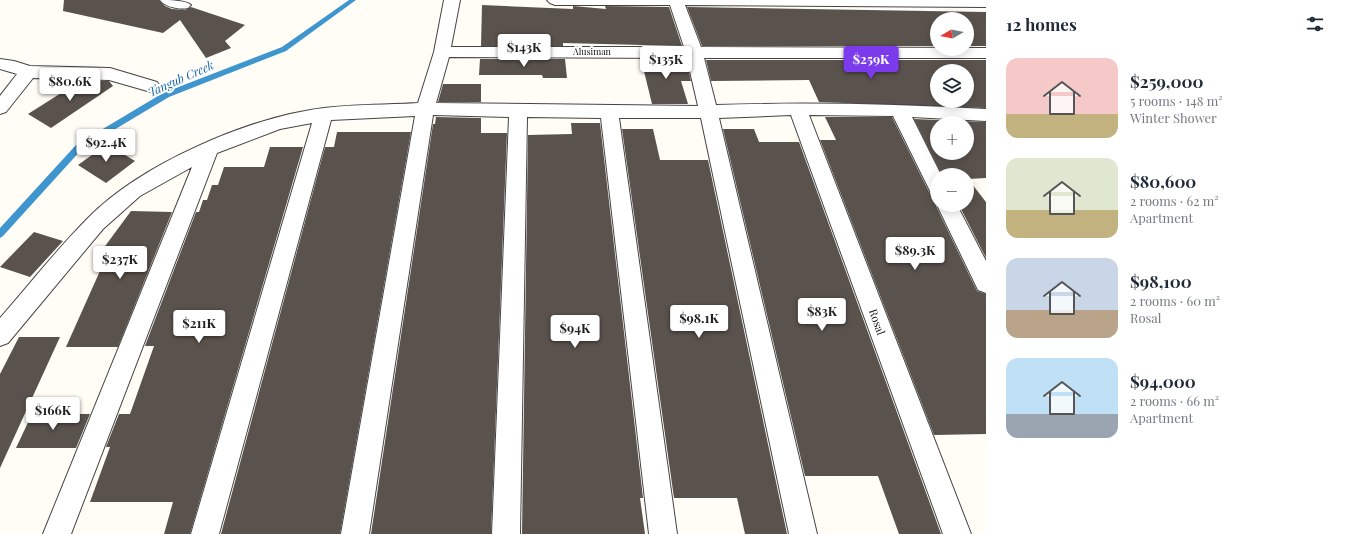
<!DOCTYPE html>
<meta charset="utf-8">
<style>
body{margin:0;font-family:"Playfair Display",serif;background:#f2f2f3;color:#1f2937;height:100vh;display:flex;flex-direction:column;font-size:15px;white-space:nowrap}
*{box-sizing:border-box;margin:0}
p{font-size:13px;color:#747a83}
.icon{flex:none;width:22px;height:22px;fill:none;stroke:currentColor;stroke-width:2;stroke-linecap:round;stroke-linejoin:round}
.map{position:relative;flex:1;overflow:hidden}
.details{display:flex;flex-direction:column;background:#fff;width:360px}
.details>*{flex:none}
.needle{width:26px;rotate:261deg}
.tools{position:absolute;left:930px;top:12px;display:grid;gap:8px}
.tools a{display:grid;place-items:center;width:44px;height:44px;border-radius:50%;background:#fff;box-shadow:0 2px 10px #0003;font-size:20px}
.price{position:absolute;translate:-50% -34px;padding:0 9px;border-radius:4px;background:#fff;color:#222;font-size:13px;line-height:26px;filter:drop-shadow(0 1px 2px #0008)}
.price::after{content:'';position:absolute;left:50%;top:24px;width:12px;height:9px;margin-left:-6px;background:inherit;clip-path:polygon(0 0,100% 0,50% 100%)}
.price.selected{background:#7c3aed;color:#fff}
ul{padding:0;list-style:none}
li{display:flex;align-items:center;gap:12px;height:100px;padding:0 20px}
li span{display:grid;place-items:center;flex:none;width:112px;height:80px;border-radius:12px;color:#555}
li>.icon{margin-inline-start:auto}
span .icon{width:48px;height:48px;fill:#fffc;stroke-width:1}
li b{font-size:17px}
h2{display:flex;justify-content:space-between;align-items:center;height:48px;padding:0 20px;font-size:17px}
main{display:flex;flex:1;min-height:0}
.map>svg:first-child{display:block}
</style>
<main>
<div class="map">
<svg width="986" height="534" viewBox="0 0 986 534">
<rect width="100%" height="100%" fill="#fffdf5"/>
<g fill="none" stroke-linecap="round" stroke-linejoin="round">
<path fill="#3f96cf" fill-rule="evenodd" d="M349 0H356L286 51 169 97 82 149 3 236 0 238V228L76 145 163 93 282 47Z"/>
</g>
<path fill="#5a524d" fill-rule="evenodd" d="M64 0H159L165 6 172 9 185 10 191 7 245 25 225 41 231 48 206 58 180 20 163 33 63 11Z
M482 5 573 9V6L606 9 605 6 669 7 682 46 563 43V46H481Z
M687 7 986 12V46H967V19H937V46H702Z
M480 59H565L567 78H543L542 75H479Z
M641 59H686L691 81H681L688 104H652Z
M706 60H986V108L819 102 809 80 711 81ZM937 71H967V101H937Z
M80 81H109L113 86 51 128 28 114Z
M443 84H481V102H438Z
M436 117 481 118V133H507L491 534H371L433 124H435Z
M825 117H892L929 192 937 195 936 206 977 291 986 294V434L934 435 820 140H836Z
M914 119 986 122V178L968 179 986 202V258L959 205H967V175H942ZM937 123H967V153H937Z
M571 123H600L643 498H640L645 534H522L528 135 572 134Z
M622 129H653L660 160H708L787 534H745L737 498H674Z
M723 129H754L759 142H799L941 534H899L878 476H805Z
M337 132H411L340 534H221L325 147H334Z
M107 144 135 161 106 183 78 165Z
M270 147H303L190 534H164L173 502H90L110 447H106L119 414H130L154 346H145L196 212H199L203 200H207L212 185H218L224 167H264Z
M131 211 172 212 118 347H66L108 253H100Z
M34 232 63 241 30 277 0 267Z
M19 337H60L0 468V374Z
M32 414H90L76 448H16Z"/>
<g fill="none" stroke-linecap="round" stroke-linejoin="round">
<defs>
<path id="street" d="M160 0C169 0 185 0 191 5L188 8C180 10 165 7 160 0Z
M444 0H460L451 47H684L670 5H555L550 3 547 0H986V7L685 5 701 47 986 48V58H704L716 105C807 102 896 104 986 109V121L912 117 941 175H937V194L930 191 893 116 809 115 971 534H943L791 115 719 118 817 534H789L701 118H619L677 534H649L601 118 527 117 520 534H492L509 117 433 115 369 534H341L415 116 331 120 219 534H191L312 123 280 129 217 153 71 534H43L192 167 140 196 103 229 8 343 0 346V318C29 285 57 249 88 218 141 164 249 117 324 108 355 104 387 105 418 103L434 52ZM449 57 687 58 698 106 436 103Z
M0 59 14 61 30 66 110 68 157 82 160 86 157 90 151 92 109 80 33 78 6 112 0 114V96L17 74 0 69Z
M937 205H957L986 261V293L978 290Z"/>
</defs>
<use href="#street" stroke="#444" stroke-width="2"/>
<use href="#street" fill="#fff" fill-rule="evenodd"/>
</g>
<g text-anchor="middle" stroke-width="4" stroke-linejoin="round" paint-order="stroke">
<g font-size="9" fill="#111" stroke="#fff">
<text x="592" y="55">Alusiman</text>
</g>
<g font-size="11" fill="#111" stroke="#fff">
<text transform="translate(877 322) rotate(70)" y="4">Rosal</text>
</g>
<g font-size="12" font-style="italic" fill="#1768a6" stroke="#fff">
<text transform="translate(181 79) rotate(-24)" y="4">Tangub Creek</text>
</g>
</g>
</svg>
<div class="tools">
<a><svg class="needle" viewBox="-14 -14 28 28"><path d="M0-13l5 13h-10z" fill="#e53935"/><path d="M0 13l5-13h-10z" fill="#747a83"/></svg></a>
<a><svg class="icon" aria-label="layers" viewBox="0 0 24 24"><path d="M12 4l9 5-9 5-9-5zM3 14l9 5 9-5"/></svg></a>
<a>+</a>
<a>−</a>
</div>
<b class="price" style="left:524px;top:68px">$143K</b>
<b class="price" style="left:666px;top:80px">$135K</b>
<b class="price selected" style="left:871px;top:80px">$259K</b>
<b class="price" style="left:70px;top:102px">$80.6K</b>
<b class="price" style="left:106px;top:163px">$92.4K</b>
<b class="price" style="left:915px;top:271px">$89.3K</b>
<b class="price" style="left:120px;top:280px">$237K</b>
<b class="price" style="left:822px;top:332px">$83K</b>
<b class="price" style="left:699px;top:339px">$98.1K</b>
<b class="price" style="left:199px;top:344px">$211K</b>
<b class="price" style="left:575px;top:349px">$94K</b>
<b class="price" style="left:53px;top:431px">$166K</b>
</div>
<section class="details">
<h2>12 homes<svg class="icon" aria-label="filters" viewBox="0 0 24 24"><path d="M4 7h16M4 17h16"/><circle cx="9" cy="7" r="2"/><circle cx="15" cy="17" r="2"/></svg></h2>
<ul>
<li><span style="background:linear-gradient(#f6c9c9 70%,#c2b280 0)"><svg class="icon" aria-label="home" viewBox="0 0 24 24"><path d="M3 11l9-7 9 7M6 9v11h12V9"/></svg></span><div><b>$259,000</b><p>5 rooms · 148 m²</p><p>Winter Shower</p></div></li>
<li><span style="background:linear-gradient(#dfe7d0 65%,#c2b280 0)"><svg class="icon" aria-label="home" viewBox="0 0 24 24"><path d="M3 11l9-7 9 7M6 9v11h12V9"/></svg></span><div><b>$80,600</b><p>2 rooms · 62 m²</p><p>Apartment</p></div></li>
<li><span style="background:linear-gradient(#c9d6e8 65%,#b9a48a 0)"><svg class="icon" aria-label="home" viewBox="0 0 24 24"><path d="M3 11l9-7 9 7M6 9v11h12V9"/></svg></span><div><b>$98,100</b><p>2 rooms · 60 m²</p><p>Rosal</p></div></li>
<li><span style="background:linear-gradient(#bfe0f5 70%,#9aa5b1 0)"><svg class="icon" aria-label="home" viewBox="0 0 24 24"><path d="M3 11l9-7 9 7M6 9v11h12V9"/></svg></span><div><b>$94,000</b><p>2 rooms · 66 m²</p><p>Apartment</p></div></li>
</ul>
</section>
</main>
